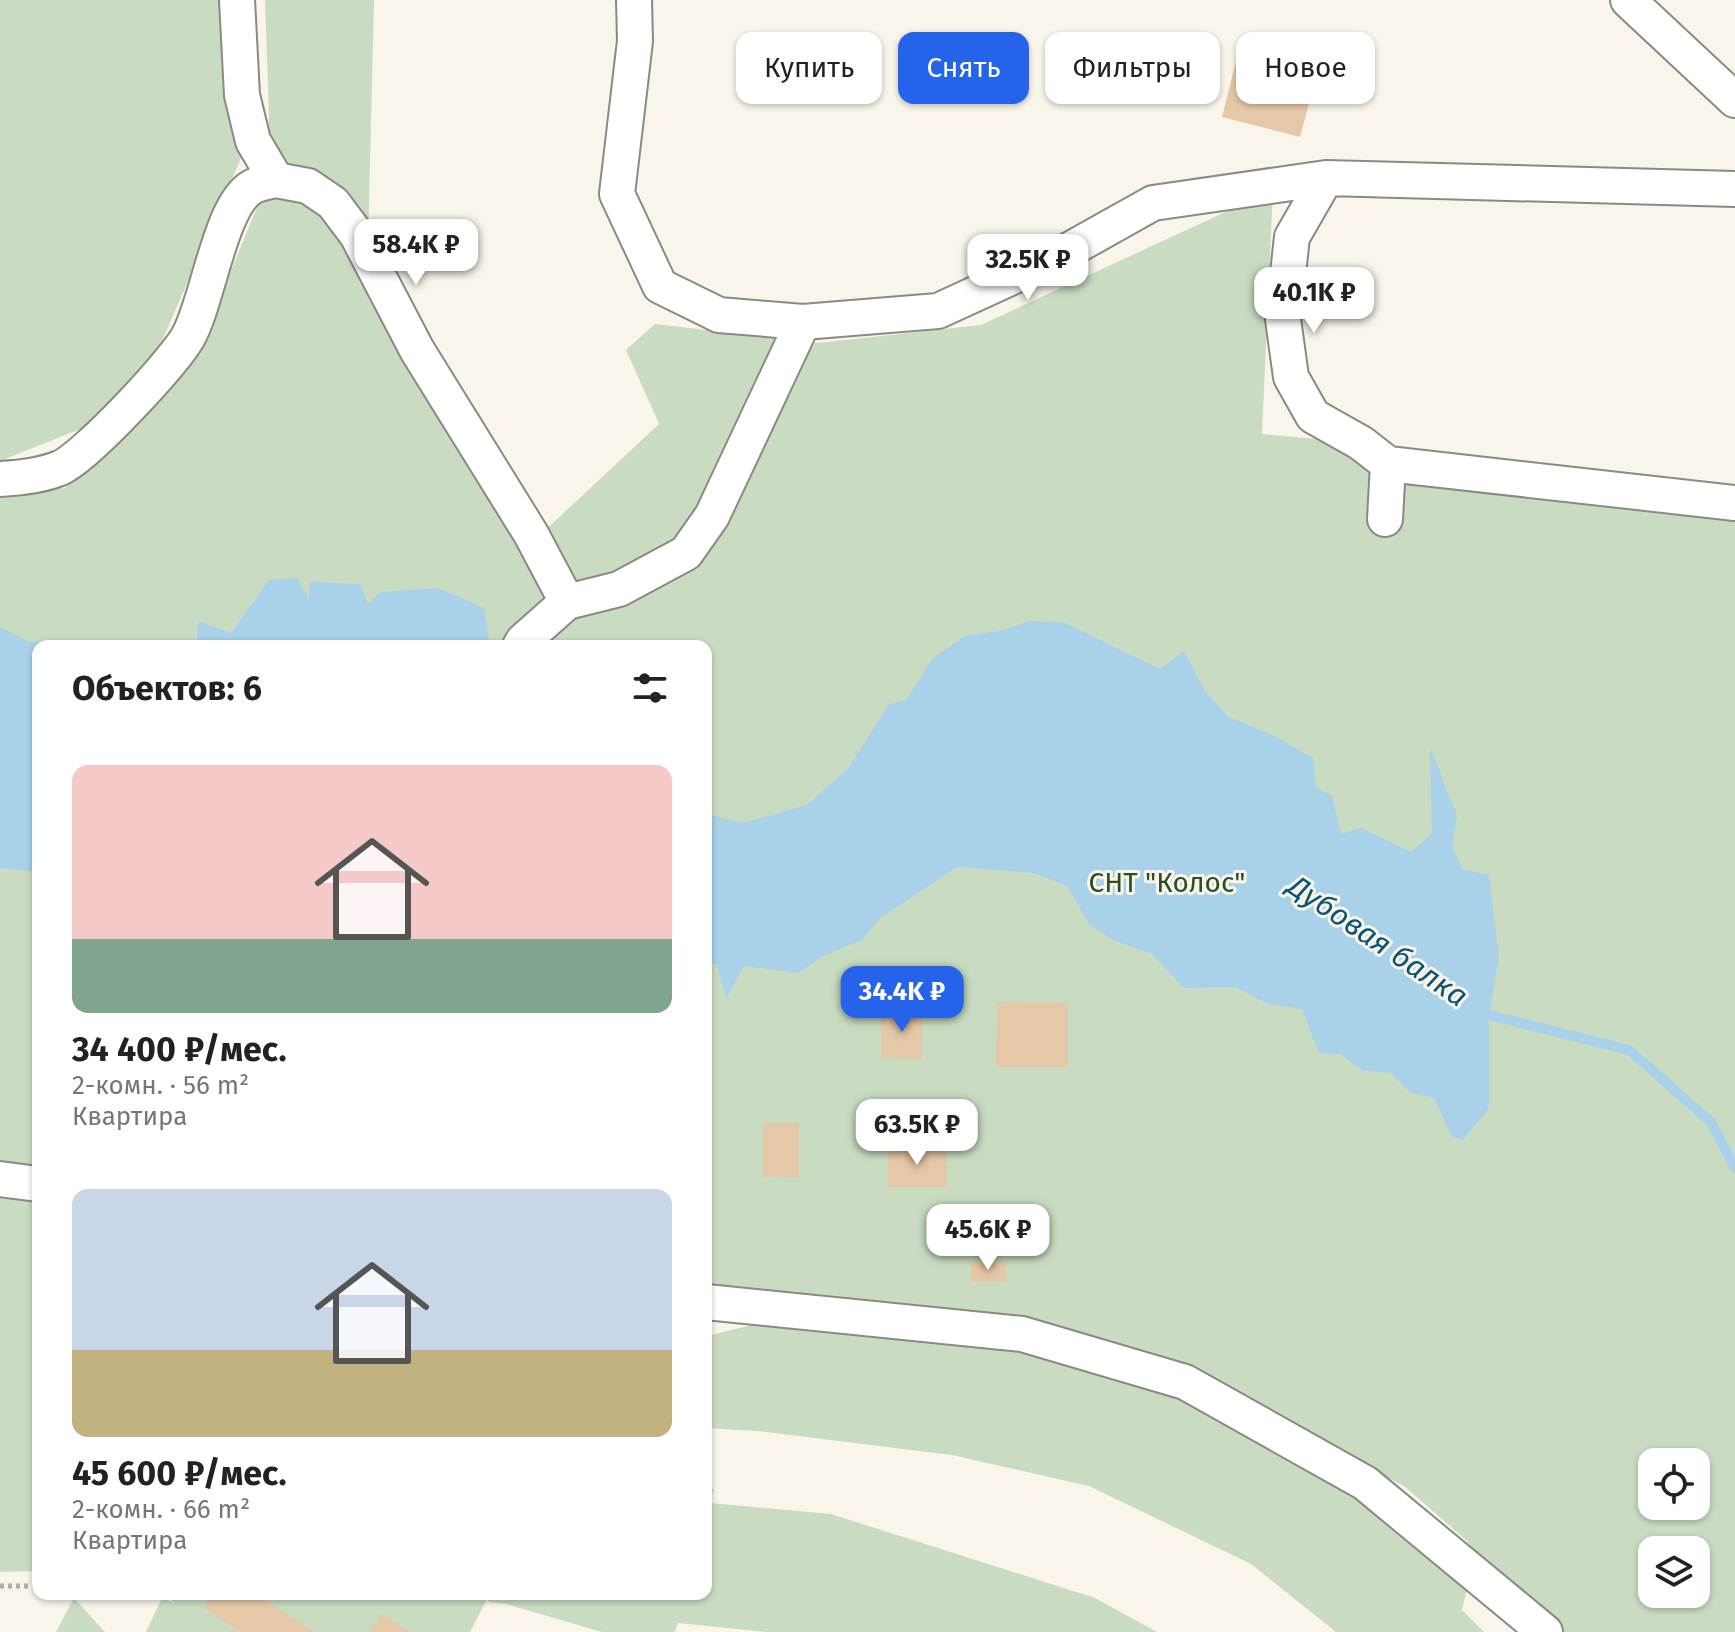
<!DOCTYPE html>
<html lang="ru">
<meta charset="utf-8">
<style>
body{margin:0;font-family:"Fira Sans",sans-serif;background:#f6f6f6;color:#222;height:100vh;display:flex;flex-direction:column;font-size:30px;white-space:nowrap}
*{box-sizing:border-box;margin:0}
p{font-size:26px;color:#767676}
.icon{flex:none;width:44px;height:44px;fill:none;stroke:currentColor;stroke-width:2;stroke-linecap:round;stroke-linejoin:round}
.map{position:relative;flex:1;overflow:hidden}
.sheet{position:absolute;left:32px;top:640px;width:680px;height:960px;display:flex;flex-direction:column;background:#fff;border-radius:16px;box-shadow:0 2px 6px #0004}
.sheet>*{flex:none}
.guide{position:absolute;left:736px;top:32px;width:760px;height:72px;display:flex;gap:16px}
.tools{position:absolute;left:1638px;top:1448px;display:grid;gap:16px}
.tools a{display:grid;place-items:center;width:72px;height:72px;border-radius:16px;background:#fff;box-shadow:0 2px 6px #0004;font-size:40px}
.price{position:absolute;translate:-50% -68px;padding:0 18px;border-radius:16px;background:#fff;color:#222;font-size:26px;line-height:52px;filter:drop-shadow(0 2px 4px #0008)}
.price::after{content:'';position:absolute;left:50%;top:48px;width:24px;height:18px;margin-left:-12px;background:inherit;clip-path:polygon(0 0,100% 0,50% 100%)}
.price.active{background:#2563eb;color:#fff}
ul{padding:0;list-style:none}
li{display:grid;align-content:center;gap:16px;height:424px;padding:0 40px}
li span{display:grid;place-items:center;height:248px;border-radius:16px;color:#555}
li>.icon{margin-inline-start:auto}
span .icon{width:144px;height:144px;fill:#fffc;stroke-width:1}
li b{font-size:34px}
h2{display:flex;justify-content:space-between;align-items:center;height:96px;padding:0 40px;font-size:34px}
.chip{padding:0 28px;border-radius:16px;background:#fff;box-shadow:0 2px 6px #0004;font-size:28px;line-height:72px}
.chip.active{background:#2563eb;color:#fff}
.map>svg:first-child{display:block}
</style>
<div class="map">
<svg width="1735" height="1632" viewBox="0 0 1735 1632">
<rect width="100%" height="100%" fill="#f9f5eb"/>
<path fill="#c9dcc2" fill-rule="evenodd" d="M0 0H234L242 156 159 348 88 426 0 461Z
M265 0H374L367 286 525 549 659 424 626 350 655 324 818 343 981 325 1273 190 1262 434 1328 440 1397 483 1735 512V1632H1551L1522 1610 1467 1541 1404 1486 1273 1419 1080 1332 1005 1323 1183 1394 1366 1494 1467 1589 1462 1610 1484 1632H1336L1251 1564 1089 1486 952 1455 757 1431 706 1428V1336L782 1318 706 1297V646H38V1571L0 1572V490L65 488 198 351 264 190 269 116ZM1652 1462H1696V1506H1652ZM1652 1550H1696V1594H1652Z
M706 1487 714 1489 710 1503 831 1514 1095 1598 1157 1632H767L678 1623 675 1632H602L506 1604 489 1602 487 1599 470 1632H146L162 1598 175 1603 163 1594H706Z
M74 1598 105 1632H56Z"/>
<path fill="#a9d1ea" d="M297 578 309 599 310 582 360 584 368 604 380 592 438 588 484 608 490 646H196L199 621 231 633 269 580Z
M1029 621 1065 623 1160 669 1184 651 1205 691 1229 717 1274 736 1313 758 1316 787 1332 796 1341 834 1361 828 1411 852 1432 833 1430 747 1457 816 1452 846 1462 869 1489 875 1499 958 1489 1015V1108L1463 1140 1452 1137 1434 1098 1411 1093 1391 1073 1364 1071 1340 1054 1319 1053 1302 1009 1268 1004 1236 987 1184 988 1152 954 1113 940 1089 924 1067 886 1034 873 957 867 880 918 862 940 823 956 798 973 744 966 727 998 716 964 706 965V814L743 823 807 805 849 767 889 704 906 700 932 659 965 636 1004 630Z
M0 627 29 642 77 640 89 646H38V872L0 868Z"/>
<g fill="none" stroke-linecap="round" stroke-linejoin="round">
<path stroke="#a9d1ea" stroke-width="10" d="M1480 1009 1489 1015 1629 1050 1711 1122 1735 1168"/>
</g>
<path fill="#e5c8a7" d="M1241 41 1320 62 1300 137 1222 117Z
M997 1002 1068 1003V1067H996Z
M881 1010 923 1011 922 1059 881 1058Z
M763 1123H799V1178L763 1177Z
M888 1147 947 1148V1187H888Z
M971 1261 1006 1262V1282H971Z
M213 1594H256L315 1632H240L204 1608Z
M382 1614 411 1632H370Z"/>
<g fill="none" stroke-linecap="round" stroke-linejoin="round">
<defs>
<path id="minor" d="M237 0 242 95 253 141 276 180 308 186 333 203 357 235 417 350 531 534 567 602
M634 0 635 41 617 194 660 286 719 315 803 322 938 311 1060 255 1153 203 1326 178 1735 189
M1628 0 1735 100
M1326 178 1292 237 1283 319 1291 377 1313 416 1361 443 1388 464
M0 479C21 478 40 476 60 468 86 457 173 363 188 337 208 302 220 205 252 187 259 183 268 182 276 180
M1385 519 1388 464 1735 503
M520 646 523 641 567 602 619 589 686 553 712 516 803 322
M0 1179 38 1184
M706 1302 1022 1334 1185 1382 1365 1483 1545 1632"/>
</defs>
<use href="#minor" stroke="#8c8980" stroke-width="38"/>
<path stroke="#b0ada5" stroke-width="5" stroke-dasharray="4 4" stroke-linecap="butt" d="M0 1586H38"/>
<use href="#minor" stroke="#fff" stroke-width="34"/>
</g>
<g text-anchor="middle" stroke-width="6" stroke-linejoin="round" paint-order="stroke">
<g font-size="28" fill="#2d4f1f" stroke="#f9f5eb">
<text x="1167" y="892">СНТ "Колос"</text>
</g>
<g font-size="30" font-style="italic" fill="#0b5474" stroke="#f9f5eb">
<text transform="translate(1378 941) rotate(34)" y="10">Дубовая балка</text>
</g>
</g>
</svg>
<div class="tools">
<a><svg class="icon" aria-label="locate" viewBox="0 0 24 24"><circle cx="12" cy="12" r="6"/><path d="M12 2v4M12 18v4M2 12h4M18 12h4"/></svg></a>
<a><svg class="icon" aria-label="layers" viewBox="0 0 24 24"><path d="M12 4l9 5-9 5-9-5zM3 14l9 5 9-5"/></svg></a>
</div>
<b class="price" style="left:416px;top:287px">58.4K ₽</b>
<b class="price" style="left:1028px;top:302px">32.5K ₽</b>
<b class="price" style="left:1314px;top:335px">40.1K ₽</b>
<b class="price active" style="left:902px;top:1034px">34.4K ₽</b>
<b class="price" style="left:917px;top:1167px">63.5K ₽</b>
<b class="price" style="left:988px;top:1272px">45.6K ₽</b>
<div class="guide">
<a class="chip">Купить</a>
<a class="chip active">Снять</a>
<a class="chip">Фильтры</a>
<a class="chip">Новое</a>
</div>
<section class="sheet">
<h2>Объектов: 6<svg class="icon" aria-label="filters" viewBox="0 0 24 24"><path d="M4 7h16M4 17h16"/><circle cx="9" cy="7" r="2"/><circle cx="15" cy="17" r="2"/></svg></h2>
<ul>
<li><span style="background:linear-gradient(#f6c9c9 70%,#7fa58c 0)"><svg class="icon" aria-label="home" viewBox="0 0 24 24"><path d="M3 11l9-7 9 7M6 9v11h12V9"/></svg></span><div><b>34 400 ₽/мес.</b><p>2-комн. · 56 m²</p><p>Квартира</p></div></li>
<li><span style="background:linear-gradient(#c9d6e8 65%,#c2b280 0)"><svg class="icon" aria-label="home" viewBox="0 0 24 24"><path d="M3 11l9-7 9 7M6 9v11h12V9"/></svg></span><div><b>45 600 ₽/мес.</b><p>2-комн. · 66 m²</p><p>Квартира</p></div></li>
</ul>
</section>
</div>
